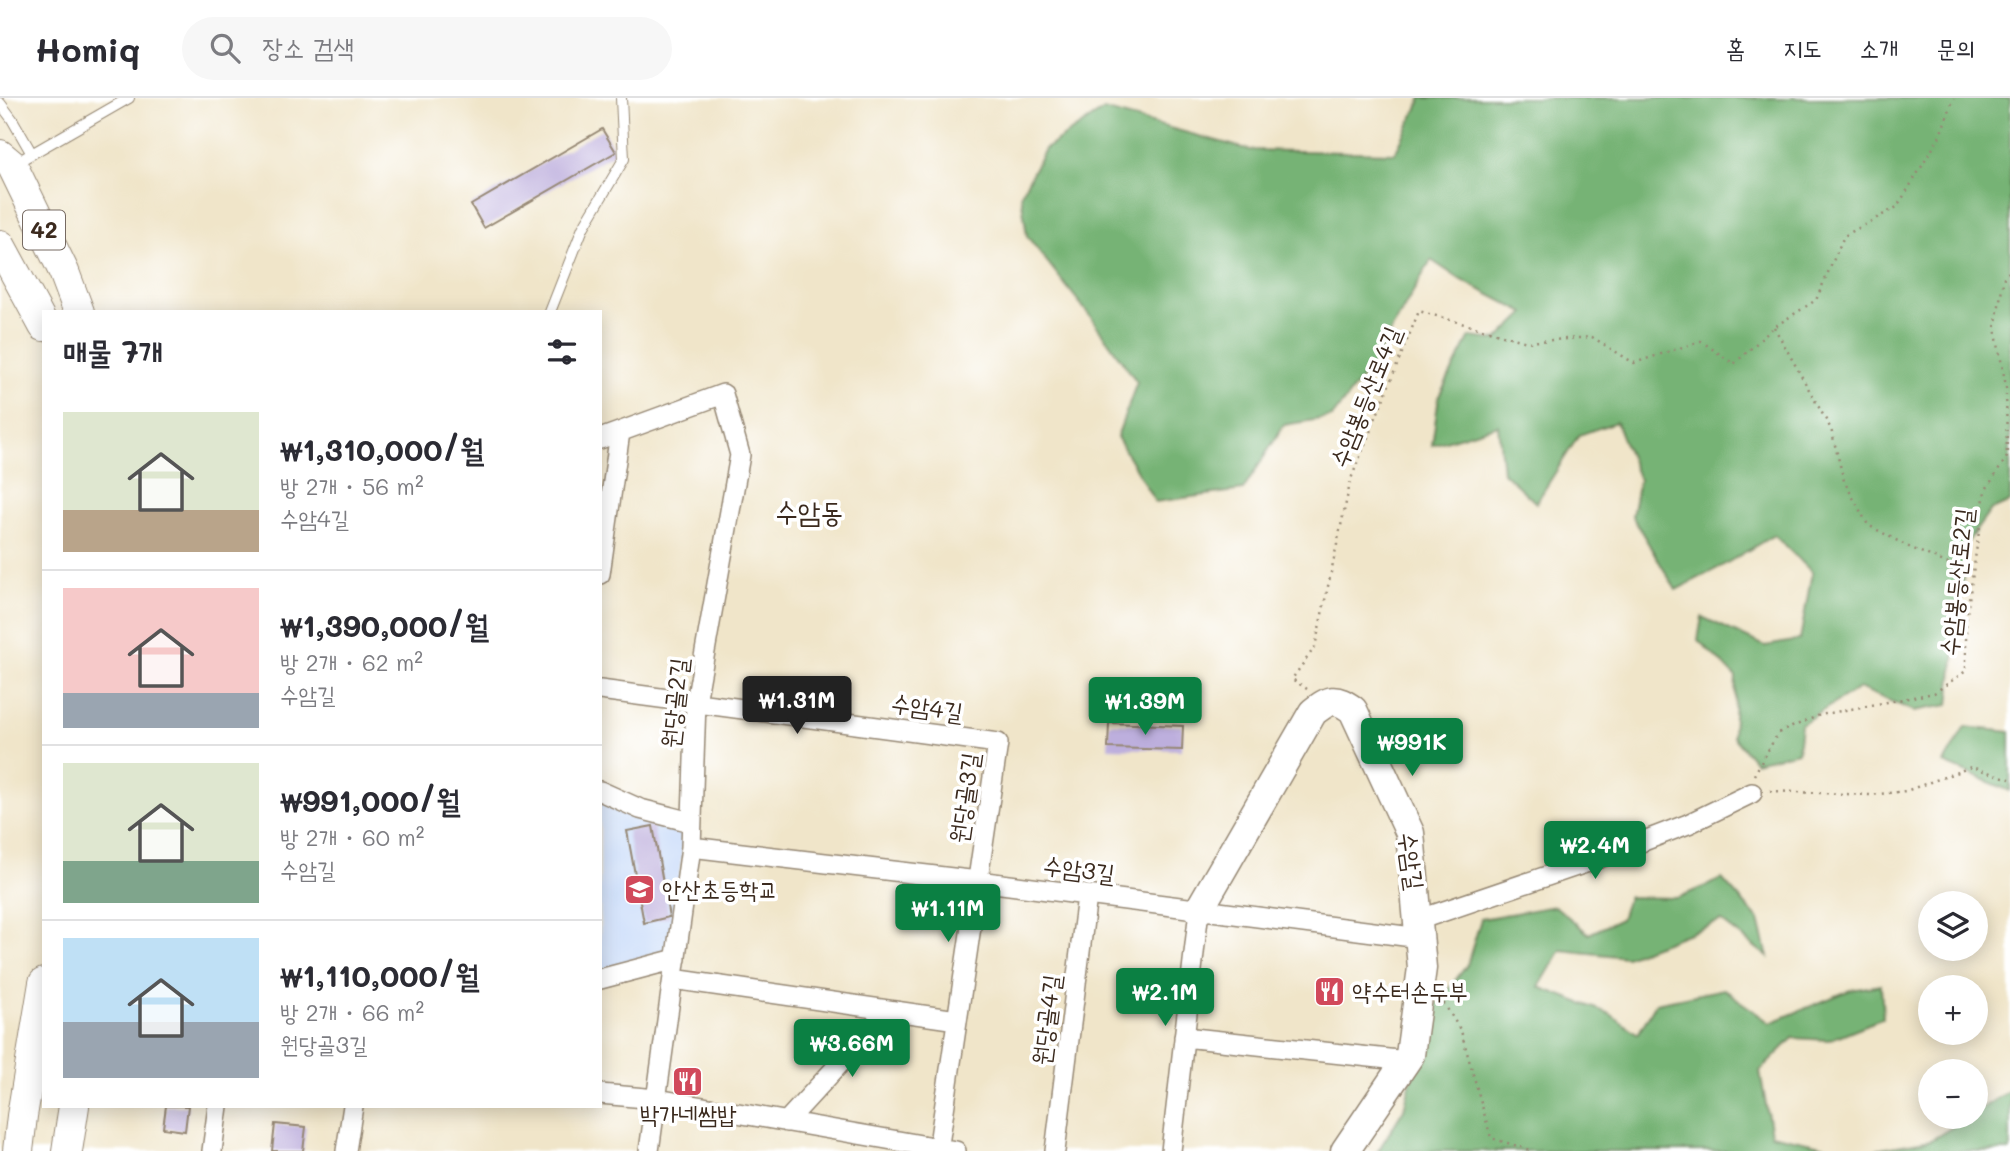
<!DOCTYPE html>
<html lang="ko">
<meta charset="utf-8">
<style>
body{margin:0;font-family:Mali,"Poor Story",sans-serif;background:#f7f7f7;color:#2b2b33;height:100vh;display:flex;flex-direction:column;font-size:26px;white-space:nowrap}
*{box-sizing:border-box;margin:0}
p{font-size:23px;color:#7c7c81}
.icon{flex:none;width:38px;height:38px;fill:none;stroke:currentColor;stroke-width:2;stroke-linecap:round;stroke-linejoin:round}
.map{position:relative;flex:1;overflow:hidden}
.side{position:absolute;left:42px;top:212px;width:560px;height:798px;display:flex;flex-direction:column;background:#fff;border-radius:0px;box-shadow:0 4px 18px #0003}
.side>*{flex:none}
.controls{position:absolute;left:1918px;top:793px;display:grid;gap:14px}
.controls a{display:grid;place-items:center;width:70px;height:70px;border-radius:50%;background:#fff;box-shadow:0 4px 18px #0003;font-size:35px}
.price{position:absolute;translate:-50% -60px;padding:0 16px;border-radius:7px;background:#0b8043;color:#fff;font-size:23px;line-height:46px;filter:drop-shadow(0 2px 4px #0008)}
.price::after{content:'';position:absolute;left:50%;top:42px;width:21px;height:16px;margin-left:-10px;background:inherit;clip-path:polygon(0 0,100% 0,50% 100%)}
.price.current{background:#222;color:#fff}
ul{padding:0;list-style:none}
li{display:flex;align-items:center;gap:21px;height:175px;padding:0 21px}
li+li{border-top:2px solid #e1e1e2}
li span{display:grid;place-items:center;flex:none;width:196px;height:140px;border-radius:0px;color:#555}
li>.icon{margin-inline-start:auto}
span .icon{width:84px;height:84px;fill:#fffc;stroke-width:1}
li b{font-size:30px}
h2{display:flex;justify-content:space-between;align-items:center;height:84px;padding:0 21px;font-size:30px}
header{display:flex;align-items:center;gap:42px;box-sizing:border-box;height:98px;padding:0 35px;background:#fff;border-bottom:2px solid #e1e1e2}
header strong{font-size:33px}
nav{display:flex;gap:38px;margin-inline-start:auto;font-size:24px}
.search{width:490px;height:63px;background:#f7f7f7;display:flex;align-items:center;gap:18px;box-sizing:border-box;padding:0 24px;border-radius:38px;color:#7c7c81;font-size:26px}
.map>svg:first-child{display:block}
</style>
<header>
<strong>Homiq</strong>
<div class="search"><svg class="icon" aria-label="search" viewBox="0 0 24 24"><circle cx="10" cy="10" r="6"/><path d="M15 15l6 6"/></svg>장소 검색</div>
<nav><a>홈</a><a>지도</a><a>소개</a><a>문의</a></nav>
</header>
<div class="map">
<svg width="2010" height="1053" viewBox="0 0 2010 1053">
<rect width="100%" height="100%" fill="#fff"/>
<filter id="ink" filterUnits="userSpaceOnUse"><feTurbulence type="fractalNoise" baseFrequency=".0143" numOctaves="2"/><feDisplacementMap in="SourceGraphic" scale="14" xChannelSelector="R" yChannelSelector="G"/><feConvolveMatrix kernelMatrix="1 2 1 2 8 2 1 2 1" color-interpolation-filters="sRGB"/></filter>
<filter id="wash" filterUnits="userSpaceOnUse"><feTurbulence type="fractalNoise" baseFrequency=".00686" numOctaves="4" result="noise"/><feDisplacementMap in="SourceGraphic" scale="28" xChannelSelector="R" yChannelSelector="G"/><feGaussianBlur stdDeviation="1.57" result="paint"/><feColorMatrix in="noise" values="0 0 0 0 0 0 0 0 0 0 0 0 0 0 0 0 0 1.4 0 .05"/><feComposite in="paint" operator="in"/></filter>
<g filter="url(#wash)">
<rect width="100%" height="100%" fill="#f0e5c9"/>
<path fill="#c9dcf9" d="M600 705 685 731 671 853 600 872Z"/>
<path fill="#76b374" stroke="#586e49" stroke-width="2" d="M1422 0H2010V404L1990 413 1967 445 1949 607 1914 613 1859 590 1801 626 1798 654 1755 664 1733 639 1736 579 1698 542 1702 519 1765 548 1800 542 1812 474 1774 437 1722 468 1676 492 1632 418 1639 382 1616 324 1579 337 1536 405 1503 374 1498 327 1432 347 1439 298 1470 239 1497 242 1525 215 1461 182 1431 162 1372 267 1332 319 1284 327 1243 392 1155 404 1117 339 1137 284 1090 218 1027 138 1021 96 1045 51 1104 12 1250 52 1395 55Z
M1965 629 2010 634V693L1944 665Z
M1722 781 1759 822 1768 859 1721 823 1626 859 1561 852 1539 889 1610 916 1638 936 1656 905 1724 891 1770 925 1850 892 1881 887 1883 920 1829 942 1793 940 1760 973 1771 1036 1848 1053H1378L1404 1011 1426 920 1467 867 1481 821 1555 808 1589 836 1621 821 1628 799 1677 800Z
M2010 992V1053H1870L1931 1042 1969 1019 1976 1018V1014Z"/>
<g id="blocks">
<path fill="#bdafdd" d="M602 31 616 54 484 130 471 107Z
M1109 625 1183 628 1182 652 1108 650Z
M653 728 669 819 644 825 627 733Z
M166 1008H188L185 1033 163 1030Z
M275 1026 306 1029 303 1053H272Z"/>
</g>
</g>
<g filter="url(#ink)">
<use href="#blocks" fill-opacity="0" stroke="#968874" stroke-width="2"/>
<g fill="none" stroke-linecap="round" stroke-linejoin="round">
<defs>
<path id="lane" d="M0 5 12 21 32 56
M14 66 129 0
M550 214 583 130 624 61 621 0"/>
<path id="street" d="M600 341 723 296 740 357 696 604 691 749 649 1053
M600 476 620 334
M600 592 998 645 938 1053
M600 693 640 711 691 724
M691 749 978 783 1420 840
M1418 822 1597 761 1688 726 1752 695
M600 881 676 861
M673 881 957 922
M1184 939 1407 963
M600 996 657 1001 956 1053
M786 1024 889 912
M212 1053 218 1008
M346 1053 353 1008
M1055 1053 1087 798
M1171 1053 1199 812"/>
<path id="secondary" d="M1199 812 1313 614C1330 601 1335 599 1353 612L1410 735 1422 870 1410 957 1345 1053"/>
<path id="primary" d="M0 57 12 67 64 174 79 214
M0 147 44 228
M18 1053 22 1018 44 885
M67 1053 74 1008"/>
</defs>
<use href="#lane" stroke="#968874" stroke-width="12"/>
<use href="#street" stroke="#968874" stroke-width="22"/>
<use href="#secondary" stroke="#968874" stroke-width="31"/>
<use href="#primary" stroke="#968874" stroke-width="32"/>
<path stroke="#968874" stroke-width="2.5" stroke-dasharray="2 5" stroke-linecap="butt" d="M1774 229 1831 331 1844 383 1868 427 1909 449 1951 467 1969 500
M1307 591 1292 581 1315 549 1351 381 1419 213 1527 244 1592 239 1634 265 1701 243 1734 266 1774 229 1816 202 1844 138 1897 109 1939 40 1954 0
M1754 677 1778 635 1820 617 1934 595 1966 573V522L1985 393 2007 359 2006 288 1995 230 2004 179 2010 173
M1770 693 1870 697 1906 693 1971 669 2010 681
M1440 899 1461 933 1491 1040 1534 1053"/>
<use href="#lane" stroke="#fff" stroke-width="10"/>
<use href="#street" stroke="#fff" stroke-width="19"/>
<use href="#secondary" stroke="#fff" stroke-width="28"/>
<use href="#primary" stroke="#fff" stroke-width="30"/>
</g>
</g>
<defs>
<symbol id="school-square" viewBox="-11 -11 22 22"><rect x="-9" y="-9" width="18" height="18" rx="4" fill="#d1495b" stroke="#fff"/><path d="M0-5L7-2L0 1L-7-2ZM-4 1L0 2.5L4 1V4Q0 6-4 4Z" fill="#fff"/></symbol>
<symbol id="restaurant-square" viewBox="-11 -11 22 22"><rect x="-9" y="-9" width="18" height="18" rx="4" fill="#d1495b" stroke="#fff"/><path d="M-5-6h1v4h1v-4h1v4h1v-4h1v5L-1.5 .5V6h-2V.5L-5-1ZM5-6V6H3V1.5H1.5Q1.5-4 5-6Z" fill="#fff"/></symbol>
</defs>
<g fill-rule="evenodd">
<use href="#school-square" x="622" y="774" width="35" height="35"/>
<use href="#restaurant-square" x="1312" y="876" width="35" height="35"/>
<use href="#restaurant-square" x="670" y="966" width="35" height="35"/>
</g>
<g text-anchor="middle" stroke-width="7" stroke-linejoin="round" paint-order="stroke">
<rect fill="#fff" stroke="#766a62" stroke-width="2" x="23" y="112.5" width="42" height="39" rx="5"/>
<g font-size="23" font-weight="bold" fill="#3b2a1e">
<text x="44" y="140">42</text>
</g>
<g font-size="24" fill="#3b2a1e" stroke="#fff">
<text transform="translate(1366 299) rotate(-68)" y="8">수암봉등산로4길</text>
<text transform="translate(1957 484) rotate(-84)" y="8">수암봉등산로2길</text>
<text transform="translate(675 605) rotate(-84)" y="8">원당골2길</text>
<text transform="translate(927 610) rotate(8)" y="8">수암4길</text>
<text transform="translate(965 700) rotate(-82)" y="8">원당골3길</text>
<text transform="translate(1411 763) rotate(82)" y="8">수암길</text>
<text transform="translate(1079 772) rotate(7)" y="8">수암3길</text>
<text transform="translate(1047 922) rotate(-83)" y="8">원당골4길</text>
</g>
<g font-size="24" fill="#3b2a1e" stroke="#fff" text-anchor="start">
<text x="662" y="800">안산초등학교</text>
<text x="1352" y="902">약수터손두부</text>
<text x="688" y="1025" text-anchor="middle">박가네쌈밥</text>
</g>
<g font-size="28" fill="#3b2a1e" stroke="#fff">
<text x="809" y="424">수암동</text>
</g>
</g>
</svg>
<div class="controls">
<a><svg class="icon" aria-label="layers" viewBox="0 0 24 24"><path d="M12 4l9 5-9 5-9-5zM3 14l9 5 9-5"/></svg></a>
<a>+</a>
<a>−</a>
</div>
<b class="price current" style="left:797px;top:638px">₩1.31M</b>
<b class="price" style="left:1145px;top:639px">₩1.39M</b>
<b class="price" style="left:1412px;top:680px">₩991K</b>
<b class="price" style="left:1595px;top:783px">₩2.4M</b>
<b class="price" style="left:948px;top:846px">₩1.11M</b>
<b class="price" style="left:1165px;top:930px">₩2.1M</b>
<b class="price" style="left:852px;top:981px">₩3.66M</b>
<section class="side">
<h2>매물 7개<svg class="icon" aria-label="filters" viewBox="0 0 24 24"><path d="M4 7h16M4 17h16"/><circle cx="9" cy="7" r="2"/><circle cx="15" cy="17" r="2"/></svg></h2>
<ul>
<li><span style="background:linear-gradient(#dfe7d0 70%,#b9a48a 0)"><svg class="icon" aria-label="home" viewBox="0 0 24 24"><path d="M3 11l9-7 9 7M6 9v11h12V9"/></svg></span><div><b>₩1,310,000/월</b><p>방 2개 · 56 m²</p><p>수암4길</p></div></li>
<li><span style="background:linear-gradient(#f6c9c9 75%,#9aa5b1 0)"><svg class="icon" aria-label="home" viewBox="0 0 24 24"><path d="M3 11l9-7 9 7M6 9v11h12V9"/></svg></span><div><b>₩1,390,000/월</b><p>방 2개 · 62 m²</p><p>수암길</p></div></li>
<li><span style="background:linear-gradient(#dfe7d0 70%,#7fa58c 0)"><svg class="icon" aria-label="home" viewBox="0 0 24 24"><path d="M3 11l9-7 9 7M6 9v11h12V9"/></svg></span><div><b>₩991,000/월</b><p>방 2개 · 60 m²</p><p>수암길</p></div></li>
<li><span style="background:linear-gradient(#bfe0f5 60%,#9aa5b1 0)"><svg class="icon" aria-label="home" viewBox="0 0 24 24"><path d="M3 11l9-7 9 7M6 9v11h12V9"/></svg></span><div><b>₩1,110,000/월</b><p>방 2개 · 66 m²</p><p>원당골3길</p></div></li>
</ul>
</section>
</div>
